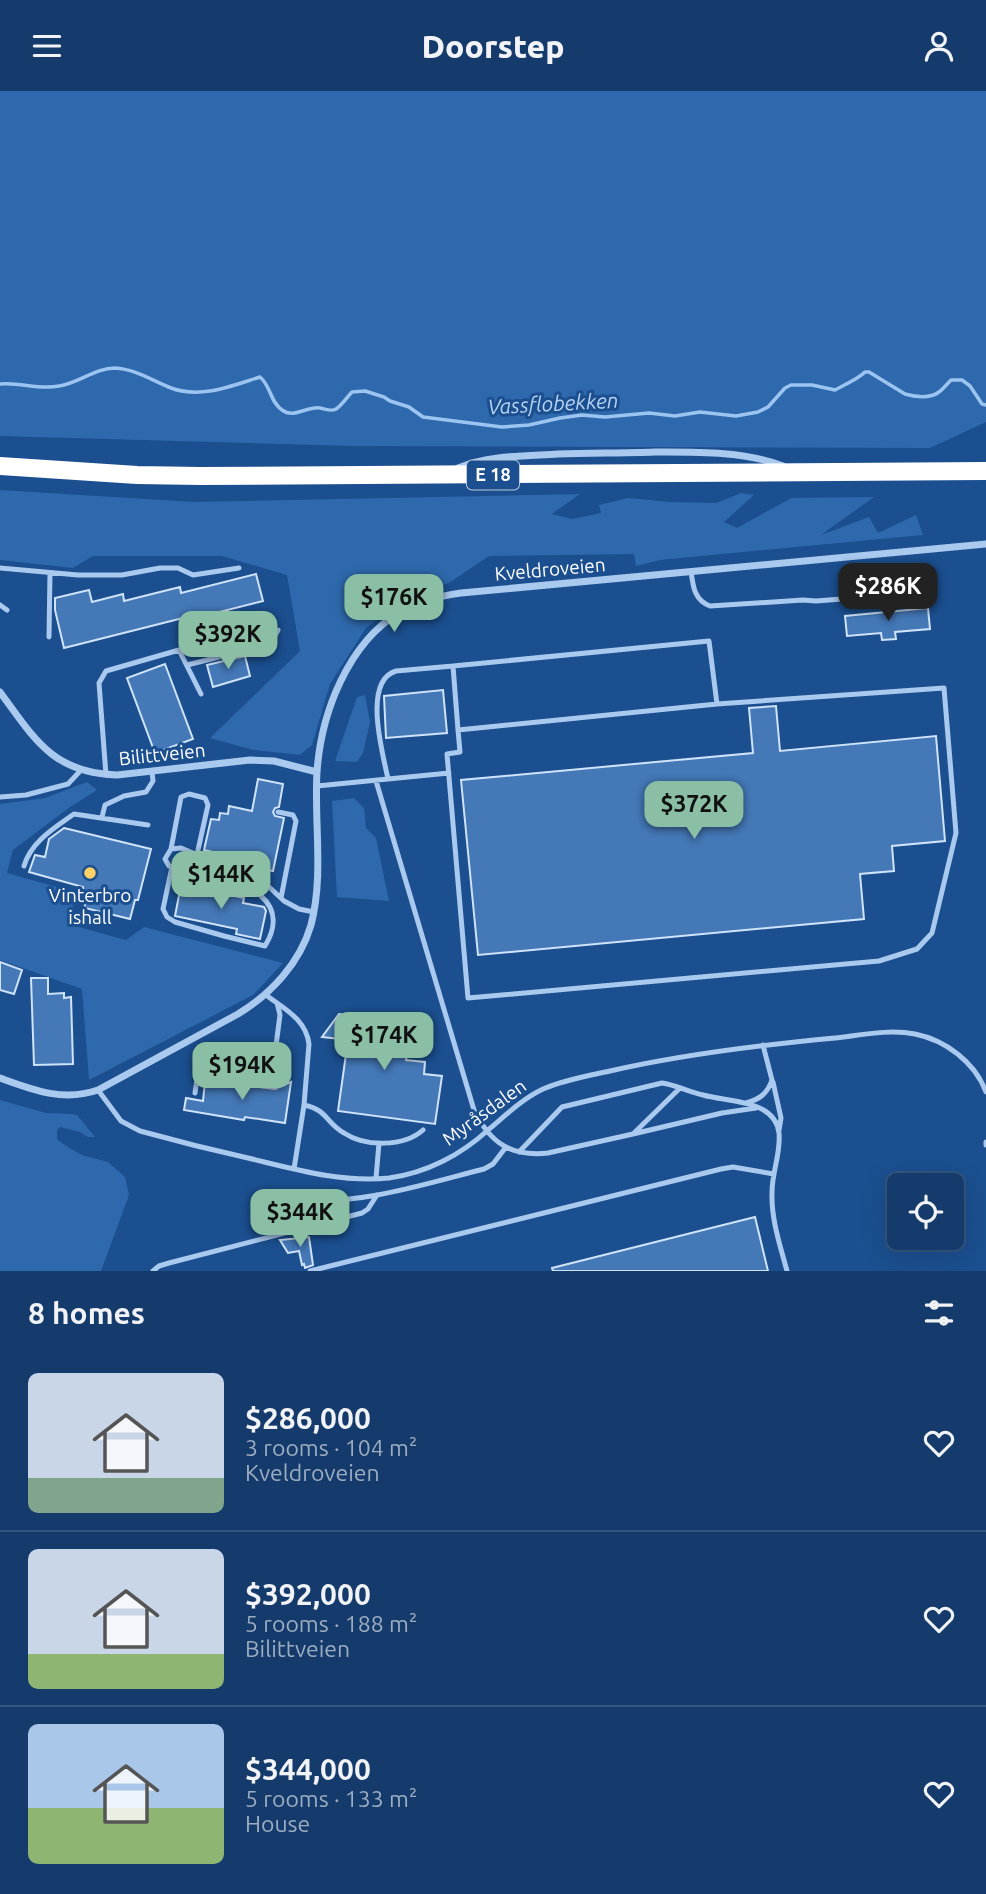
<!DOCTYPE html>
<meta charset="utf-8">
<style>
body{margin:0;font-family:Ubuntu,sans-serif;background:#1d4271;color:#f1f3f6;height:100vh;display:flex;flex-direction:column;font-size:26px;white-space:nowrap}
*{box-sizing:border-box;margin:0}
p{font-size:23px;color:#9dadc1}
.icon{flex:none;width:38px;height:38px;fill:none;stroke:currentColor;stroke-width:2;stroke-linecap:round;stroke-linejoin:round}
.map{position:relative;height:1180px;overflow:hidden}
.sheet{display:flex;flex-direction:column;background:#143b6b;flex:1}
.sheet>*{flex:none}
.tools{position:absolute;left:887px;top:1082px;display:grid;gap:14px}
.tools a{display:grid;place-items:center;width:77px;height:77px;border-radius:10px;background:#143b6b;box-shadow:0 7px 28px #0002,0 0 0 2px #33557e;font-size:35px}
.price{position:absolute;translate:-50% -60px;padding:0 16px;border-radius:14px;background:#8abfa5;color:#111;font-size:23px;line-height:46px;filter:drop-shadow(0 2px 4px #0008)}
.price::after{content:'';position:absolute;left:50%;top:42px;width:21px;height:16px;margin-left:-10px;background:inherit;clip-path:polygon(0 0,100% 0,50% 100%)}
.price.on{background:#222;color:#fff}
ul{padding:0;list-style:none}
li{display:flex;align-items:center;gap:21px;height:175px;padding:0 28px}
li+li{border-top:2px solid #33557e}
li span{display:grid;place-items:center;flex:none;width:196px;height:140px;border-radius:10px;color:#555}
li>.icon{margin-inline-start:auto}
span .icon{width:84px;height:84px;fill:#fffc;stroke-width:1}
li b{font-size:30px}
h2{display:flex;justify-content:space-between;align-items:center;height:84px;padding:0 28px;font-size:30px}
header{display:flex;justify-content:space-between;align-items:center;height:91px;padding:0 28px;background:#143b6b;font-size:32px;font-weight:800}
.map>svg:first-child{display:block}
</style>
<header><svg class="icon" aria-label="menu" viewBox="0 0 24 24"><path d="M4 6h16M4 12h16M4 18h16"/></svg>Doorstep<svg class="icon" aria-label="person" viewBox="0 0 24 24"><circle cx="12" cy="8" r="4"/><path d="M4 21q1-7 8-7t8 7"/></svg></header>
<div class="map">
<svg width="986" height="1180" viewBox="0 0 986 1180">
<rect width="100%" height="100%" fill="#1b4f8f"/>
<path fill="#2e69ad" d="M0 0H986V331L930 357 353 355 0 345Z
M0 399 194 411 580 403 552 423 572 428 601 422 599 414 628 407 670 411 716 412 741 402 754 404 724 431 737 437 791 407 874 406 821 444 869 426 878 442 916 424 923 444 660 469 636 475 634 463 489 465 449 492 413 503 366 537 330 593 312 654 300 664 253 659 210 647 300 560 287 484 222 465H93L73 477 0 469Z
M365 604 370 631 363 662 357 671 335 670 357 606Z
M87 691 97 699 70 716 13 759 7 782 71 800 75 835 126 849 144 836 283 872 253 904 89 989 82 898 0 869V713L45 707Z
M354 707 364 717 366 737 376 747 389 810 337 806 332 710Z
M0 1009 46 1022 72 1023 77 1024 95 1046H88L80 1041 60 1036 57 1039V1048L66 1055 82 1064 108 1071 125 1086 129 1104 101 1180H0Z"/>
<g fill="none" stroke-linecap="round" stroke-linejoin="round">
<path stroke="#9cc4f0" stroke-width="3.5" d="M0 293C20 291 39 299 59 295 79 292 95 277 115 277 135 278 153 290 171 297 201 308 231 295 260 286 271 295 270 311 282 319 294 328 307 315 320 317 326 318 331 321 336 318 342 314 347 306 352 301L365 300 384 306 390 310 409 316 423 326 502 336 529 334 560 327 582 324 605 326 649 322 675 325 700 321 736 325 758 321 768 316 785 297 791 294H812L835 299C844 294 858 288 865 281H869L905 303C915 306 930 308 939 301 943 298 947 293 951 289H962L970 295 982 313 986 314"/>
</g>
<path fill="#4478b7" stroke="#cfe3fa" stroke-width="2" d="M256 483 263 510 188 529 187 526 64 557 55 519V507L89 499 92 511 123 503 124 510 180 496 181 502Z
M928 517 930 538 895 541 896 548 882 549 881 542 847 545 845 525Z
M254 529 260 550 204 564 199 544Z
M245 565 250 585 213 596 207 574Z
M165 573 193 648 155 662 127 587Z
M443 599 447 642 386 647 384 605Z
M776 615 780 660 936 645 945 750 892 755 894 780 860 783 864 828 478 864 461 689 753 662 749 617Z
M258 688 283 693 279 716 275 717 273 721 275 725 284 727 273 780 215 769 217 762 204 759 211 728 219 729 220 722 228 723 229 715 252 720Z
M64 737 151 758 138 809H135L130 828 85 817 83 796 29 781 35 764 45 766 49 748Z
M181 794 244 807 243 812 264 816 266 820 260 848 236 843 237 838 175 825Z
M0 871 22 879 14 903 0 899Z
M31 887H48V903L64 902V907L71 906 73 973 34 974Z
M339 923 413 933 406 969 425 971 424 983 442 985 435 1033 338 1020 348 949 322 946Z
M205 990 275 998 291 991 285 1032 245 1026 244 1029 184 1019 186 1007 203 1010Z
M755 1126 768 1180H553L552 1177Z
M309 1146 313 1174 305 1177 304 1173 302 1174 299 1160 288 1162 280 1149Z"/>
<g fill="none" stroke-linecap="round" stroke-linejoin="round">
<path stroke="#a9c9ee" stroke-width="5" d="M0 477 78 484H122L160 477H178L193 484 239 477
M691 480C693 495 694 509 710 515L803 509 816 510 933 501
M0 514 7 519
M49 546 50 482
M187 574 271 553 278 539
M944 597 956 742 932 842 917 858 879 870 468 907 447 663 460 661 458 639 717 613Z
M458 639 453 575 709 550 717 613
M106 684 99 592 106 580 179 559 201 603
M388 688C383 663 362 590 396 580L453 575
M376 690 474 1019C490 1052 511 1066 548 1062L633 1043 680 997
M317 695 449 682
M0 706 26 704 68 693 82 678
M278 721 293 724 296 730 281 807
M102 726 105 714 124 705 146 701 153 690 152 681
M171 758 181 706 189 703 205 707 208 714 196 768
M24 775C31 751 54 737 74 723L148 734
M172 776 163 818 167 826 175 831 224 845 265 855C276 837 277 819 261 805V794
M195 780 196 769 193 762 181 757 171 758 165 768 169 775 268 795 284 810 299 818 314 821
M266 904C284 918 306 928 309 953L304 1014 294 1078
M773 991 781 1027 779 1039
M98 999 121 1030 140 1040C176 1050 212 1059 248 1067 294 1078 341 1092 389 1087 426 1082 461 1064 488 1039 506 1024 522 1008 543 998 564 989 587 985 610 980 684 963 760 954 835 947 861 944 889 938 915 943 945 949 975 971 986 1001
M195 1002 197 989 235 965 274 970 280 924 277 912
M746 1012C760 1008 767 1003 772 989L763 954
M304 1014C328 1019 325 1031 344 1042 365 1056 404 1056 423 1039
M633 1043 722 1022 756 1017
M986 1051V1054
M519 1061 562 1016 662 992C676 994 689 1001 703 1004 727 1011 775 1008 779 1042 781 1062 772 1081 772 1101 771 1128 780 1154 787 1180
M376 1087 379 1052
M300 1107C352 1117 432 1091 484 1078L493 1073 506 1056
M153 1180 159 1175 169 1172 362 1122 368 1118 377 1104
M310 1180 721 1078 733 1076 774 1083"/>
<path stroke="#a9c9ee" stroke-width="7" d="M458 377C489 364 525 365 558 363 591 362 623 362 655 361 696 361 745 360 783 375
M0 601C34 647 52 682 117 684L250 669 274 670 317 681
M0 987C33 999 63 1011 98 999L238 923C271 903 300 872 311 834 324 785 314 731 317 681 321 622 348 552 400 521 419 510 439 505 461 502L986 453"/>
<path stroke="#fff" stroke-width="18" d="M0 375 137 384 200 385 986 380"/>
</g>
<circle fill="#ffd166" stroke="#1b4f8f" stroke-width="2.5" cx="90" cy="782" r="7"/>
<g text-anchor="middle" stroke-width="6" stroke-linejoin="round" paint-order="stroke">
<rect fill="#1b4f8f" stroke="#bbcadd" stroke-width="2" x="467" y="369.5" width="52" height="29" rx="5"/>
<g font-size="18" font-weight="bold" fill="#fff">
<text x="493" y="390">E 18</text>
</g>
<g font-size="19" fill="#fff" stroke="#1b4f8f">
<text transform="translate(550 478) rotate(-5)" y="7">Kveldroveien</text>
<text transform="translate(162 663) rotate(-6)" y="7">Bilittveien</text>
<text transform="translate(484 1021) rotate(-36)" y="7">Myråsdalen</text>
</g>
<g font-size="19" fill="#fff" stroke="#1b4f8f">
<text x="90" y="811">Vinterbro<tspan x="90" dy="22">ishall</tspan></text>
</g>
<g font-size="21" font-style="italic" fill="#b5d3f5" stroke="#1b4f8f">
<text transform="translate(553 313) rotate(-3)" y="7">Vassflobekken</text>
</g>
</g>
</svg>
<div class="tools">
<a><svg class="icon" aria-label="locate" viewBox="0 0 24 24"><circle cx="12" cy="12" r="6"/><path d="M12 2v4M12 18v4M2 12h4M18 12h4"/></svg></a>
</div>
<b class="price on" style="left:888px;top:532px">$286K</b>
<b class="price" style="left:394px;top:543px">$176K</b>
<b class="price" style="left:228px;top:580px">$392K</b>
<b class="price" style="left:694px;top:750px">$372K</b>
<b class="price" style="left:221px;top:820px">$144K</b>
<b class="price" style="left:384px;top:981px">$174K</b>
<b class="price" style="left:242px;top:1011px">$194K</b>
<b class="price" style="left:300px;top:1158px">$344K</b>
</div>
<section class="sheet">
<h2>8 homes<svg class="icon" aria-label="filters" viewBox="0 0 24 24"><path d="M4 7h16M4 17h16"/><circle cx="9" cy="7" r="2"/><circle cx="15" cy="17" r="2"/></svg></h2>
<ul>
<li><span style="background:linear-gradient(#c9d6e8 75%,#7fa58c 0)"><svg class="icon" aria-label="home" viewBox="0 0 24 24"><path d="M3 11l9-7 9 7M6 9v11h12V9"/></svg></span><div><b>$286,000</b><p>3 rooms · 104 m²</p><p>Kveldroveien</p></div><svg class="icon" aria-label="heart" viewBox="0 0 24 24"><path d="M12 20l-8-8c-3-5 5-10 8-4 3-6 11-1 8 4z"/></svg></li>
<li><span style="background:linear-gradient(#c9d6e8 75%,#8fb573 0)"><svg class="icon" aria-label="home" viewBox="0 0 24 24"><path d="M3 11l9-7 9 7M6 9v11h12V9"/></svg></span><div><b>$392,000</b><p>5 rooms · 188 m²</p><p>Bilittveien</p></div><svg class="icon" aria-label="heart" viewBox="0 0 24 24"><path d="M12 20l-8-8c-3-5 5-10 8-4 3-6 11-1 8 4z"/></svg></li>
<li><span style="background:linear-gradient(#a9c7e8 60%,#8fb573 0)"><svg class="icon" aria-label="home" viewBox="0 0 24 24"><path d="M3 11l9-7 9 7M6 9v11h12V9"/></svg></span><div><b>$344,000</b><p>5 rooms · 133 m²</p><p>House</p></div><svg class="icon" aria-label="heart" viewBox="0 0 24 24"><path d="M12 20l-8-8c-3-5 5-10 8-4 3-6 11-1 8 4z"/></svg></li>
</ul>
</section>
